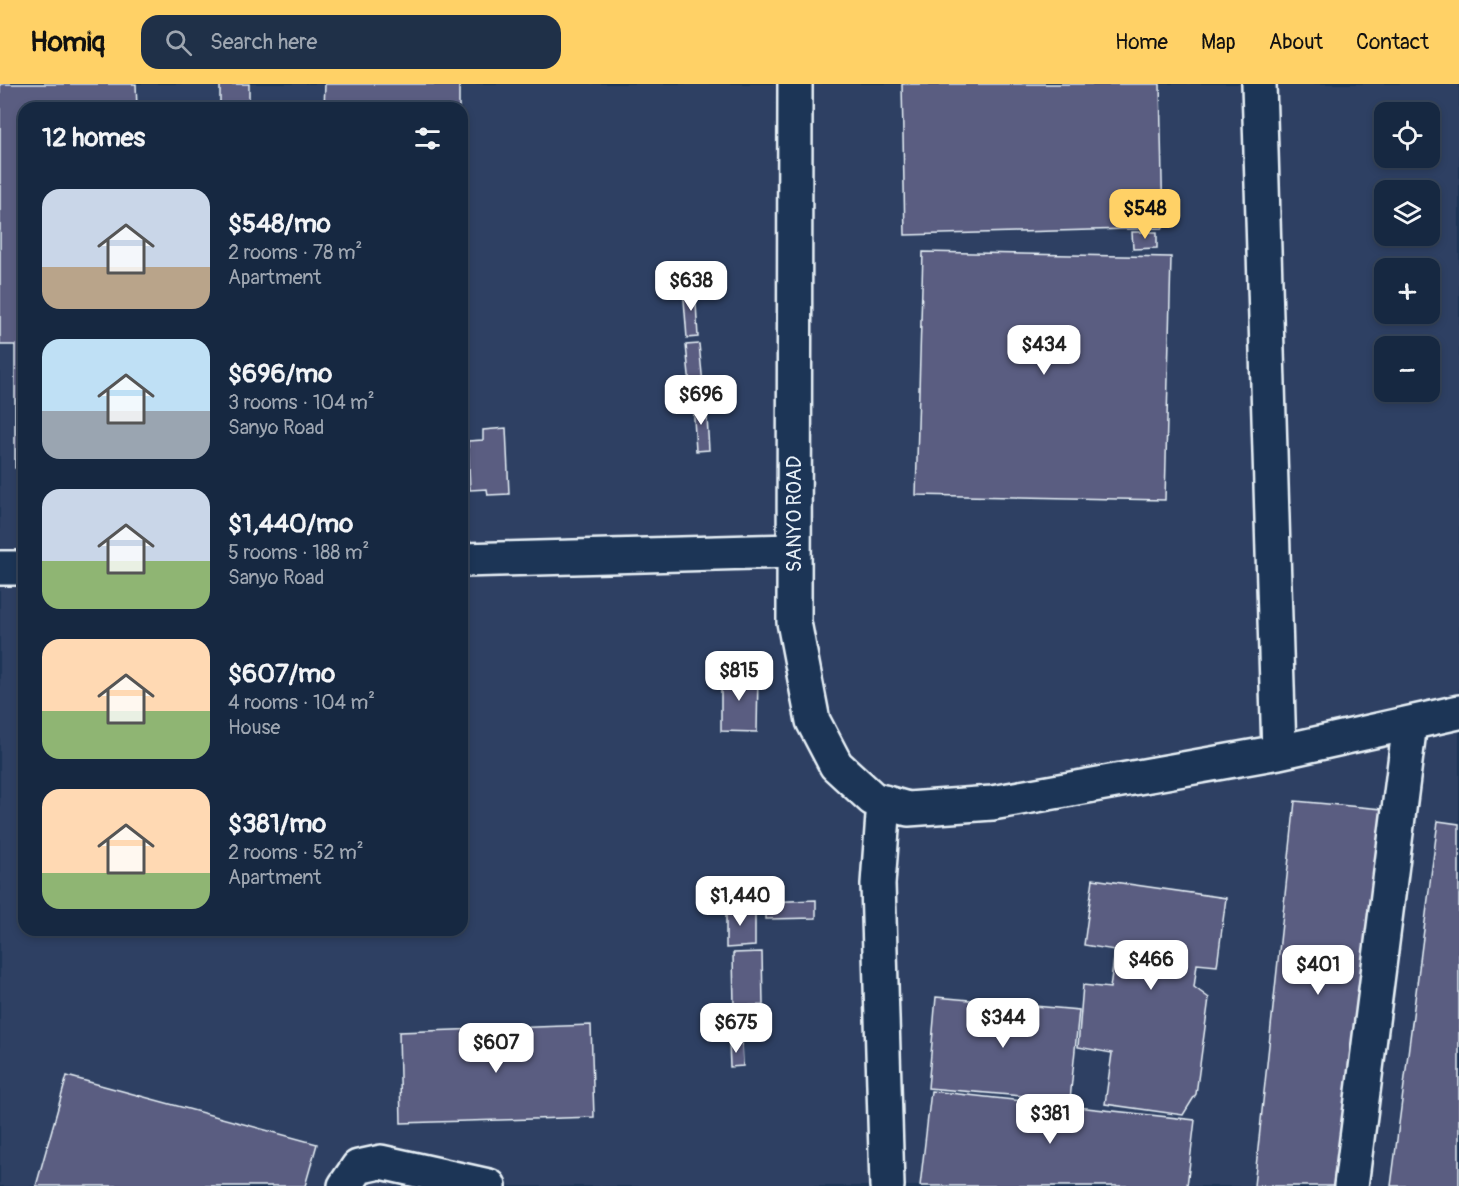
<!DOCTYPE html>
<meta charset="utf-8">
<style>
body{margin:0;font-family:Pangolin,sans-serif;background:#1f3048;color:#f1f3f6;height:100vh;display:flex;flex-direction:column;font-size:22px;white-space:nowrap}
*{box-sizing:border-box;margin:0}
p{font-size:20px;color:#9ea6b1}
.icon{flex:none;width:33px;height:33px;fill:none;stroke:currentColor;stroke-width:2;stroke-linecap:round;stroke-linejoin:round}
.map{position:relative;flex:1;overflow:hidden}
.panel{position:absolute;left:18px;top:18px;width:450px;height:834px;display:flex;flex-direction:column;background:#162841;border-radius:18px;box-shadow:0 3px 9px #0003,0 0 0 2px #35445a}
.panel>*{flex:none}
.buttons{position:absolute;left:1374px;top:18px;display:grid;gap:12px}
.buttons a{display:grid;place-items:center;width:66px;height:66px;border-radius:12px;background:#162841;box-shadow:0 3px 9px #0003,0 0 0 2px #35445a;font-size:30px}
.price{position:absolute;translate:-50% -51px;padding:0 14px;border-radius:12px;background:#fff;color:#222;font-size:20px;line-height:39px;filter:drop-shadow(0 2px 3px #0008)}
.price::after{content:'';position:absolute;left:50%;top:36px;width:18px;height:14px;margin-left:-9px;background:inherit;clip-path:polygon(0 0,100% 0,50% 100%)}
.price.on{background:#ffd166;color:#111}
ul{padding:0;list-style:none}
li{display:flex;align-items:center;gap:18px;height:150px;padding:0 24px}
li span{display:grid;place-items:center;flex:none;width:168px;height:120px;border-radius:18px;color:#555}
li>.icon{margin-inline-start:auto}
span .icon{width:72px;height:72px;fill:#fffc;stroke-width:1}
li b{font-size:26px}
h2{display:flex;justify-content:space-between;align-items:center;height:72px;padding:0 24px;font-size:26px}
header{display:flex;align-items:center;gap:36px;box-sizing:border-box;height:84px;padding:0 30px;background:#ffd166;color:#111}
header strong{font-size:28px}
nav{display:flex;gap:33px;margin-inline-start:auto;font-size:21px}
.search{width:420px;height:54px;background:#1f3048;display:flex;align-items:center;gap:15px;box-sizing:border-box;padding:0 21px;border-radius:18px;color:#9ea6b1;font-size:22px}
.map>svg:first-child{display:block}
</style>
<header>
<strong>Homiq</strong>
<div class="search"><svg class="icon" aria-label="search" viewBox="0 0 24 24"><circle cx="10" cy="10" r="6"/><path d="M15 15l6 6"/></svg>Search here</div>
<nav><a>Home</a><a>Map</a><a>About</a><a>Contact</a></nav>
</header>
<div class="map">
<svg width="1459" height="1102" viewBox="0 0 1459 1102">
<rect width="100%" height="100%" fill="#1d3557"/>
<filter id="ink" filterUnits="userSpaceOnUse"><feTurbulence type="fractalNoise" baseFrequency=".0167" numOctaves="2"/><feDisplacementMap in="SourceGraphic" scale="12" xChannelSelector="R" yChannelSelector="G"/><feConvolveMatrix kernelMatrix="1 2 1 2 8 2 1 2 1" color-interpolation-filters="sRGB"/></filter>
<g filter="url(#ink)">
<path fill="#2f4164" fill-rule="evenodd" d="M0 0H1459V1102H0ZM24 24H462V846H24ZM1384 28H1430V74H1384ZM1384 106H1430V152H1384ZM1384 184H1430V230H1384ZM1384 262H1430V308H1384Z"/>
<path fill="#5a5d81" stroke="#e8f1f8" stroke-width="1.5" d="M0 0H136L137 24H24V383L15 384V261H0Z
M220 0H249V24H220Z
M325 0H459V24H324Z
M902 0H1160L1163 144 905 151Z
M1132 148H1157V164L1133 165Z
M923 168 1171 173 1165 416 916 411Z
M695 202 698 253 687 254 683 203Z
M699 260 704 310 691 311 686 261Z
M706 317 709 366 696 367 693 318Z
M506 344 509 410 488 411 487 405 470 406 468 357 483 356V346Z
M758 589 757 648 721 647V590Z
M1295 717 1382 725 1343 1102H1254Z
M1438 737 1459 740V1102H1391Z
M1093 795 1226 814 1217 882 1197 880 1194 903 1209 914 1196 1010 1183 1031 1105 1020 1112 969 1078 963 1083 901 1110 904 1115 866 1084 861Z
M816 816V834L766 835V818Z
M755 823V862L726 864V824Z
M762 868 763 921 734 922 733 869Z
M936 913 1079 926 1070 1016 928 1004Z
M730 924H741L742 953H731Z
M591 941 594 1033 401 1039 399 948Z
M742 956 743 982 730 983 729 957Z
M67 992 317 1060 305 1102H36Z
M931 1007 1195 1036 1187 1102H920Z"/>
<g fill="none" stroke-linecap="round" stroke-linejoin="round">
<defs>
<path id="minor" d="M795 0 794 538 813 637 836 681 873 715 908 725 992 719 1279 668 1459 628
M1259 0 1279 668
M462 476 793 467
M0 484H24
M884 718 878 800 887 1102
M345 1102 358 1083 381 1078 489 1102
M1351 1102 1410 639"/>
</defs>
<use href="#minor" stroke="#e8f1f8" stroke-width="38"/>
<use href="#minor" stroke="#1d3557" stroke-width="33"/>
</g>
</g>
<g text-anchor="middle" stroke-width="4.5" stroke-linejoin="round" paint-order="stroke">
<g font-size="20" fill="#e8f1f8" stroke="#1d3557">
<text transform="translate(794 430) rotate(-90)" y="7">SANYO ROAD</text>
</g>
</g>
</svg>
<div class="buttons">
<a><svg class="icon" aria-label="locate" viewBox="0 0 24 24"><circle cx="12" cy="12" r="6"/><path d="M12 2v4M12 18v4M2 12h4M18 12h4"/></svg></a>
<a><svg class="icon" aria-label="layers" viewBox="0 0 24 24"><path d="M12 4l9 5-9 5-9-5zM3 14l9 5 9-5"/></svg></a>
<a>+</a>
<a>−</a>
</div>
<b class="price on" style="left:1145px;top:156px">$548</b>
<b class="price" style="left:691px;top:228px">$638</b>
<b class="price" style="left:1044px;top:292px">$434</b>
<b class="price" style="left:701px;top:342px">$696</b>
<b class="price" style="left:739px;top:618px">$815</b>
<b class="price" style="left:740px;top:843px">$1,440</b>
<b class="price" style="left:1151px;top:907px">$466</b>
<b class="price" style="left:1318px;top:912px">$401</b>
<b class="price" style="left:1003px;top:965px">$344</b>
<b class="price" style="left:736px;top:970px">$675</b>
<b class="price" style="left:496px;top:990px">$607</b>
<b class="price" style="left:1050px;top:1061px">$381</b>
<section class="panel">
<h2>12 homes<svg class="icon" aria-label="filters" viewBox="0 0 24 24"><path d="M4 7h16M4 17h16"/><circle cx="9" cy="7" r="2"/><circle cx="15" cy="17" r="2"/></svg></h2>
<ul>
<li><span style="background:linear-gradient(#c9d6e8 65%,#b9a48a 0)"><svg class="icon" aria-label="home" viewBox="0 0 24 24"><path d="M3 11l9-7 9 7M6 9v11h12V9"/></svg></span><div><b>$548/mo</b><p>2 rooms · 78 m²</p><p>Apartment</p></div></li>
<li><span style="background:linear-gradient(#bfe0f5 60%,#9aa5b1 0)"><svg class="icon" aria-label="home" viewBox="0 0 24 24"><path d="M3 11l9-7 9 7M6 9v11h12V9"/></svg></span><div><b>$696/mo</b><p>3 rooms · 104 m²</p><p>Sanyo Road</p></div></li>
<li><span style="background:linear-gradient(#c9d6e8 60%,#8fb573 0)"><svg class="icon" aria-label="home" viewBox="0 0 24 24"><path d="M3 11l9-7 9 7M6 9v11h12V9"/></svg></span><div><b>$1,440/mo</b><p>5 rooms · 188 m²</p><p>Sanyo Road</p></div></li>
<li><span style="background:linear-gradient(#ffd9b3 60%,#8fb573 0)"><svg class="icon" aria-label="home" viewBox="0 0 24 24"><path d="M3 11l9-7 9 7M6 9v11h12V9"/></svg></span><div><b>$607/mo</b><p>4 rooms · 104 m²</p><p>House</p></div></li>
<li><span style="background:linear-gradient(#ffd9b3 70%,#8fb573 0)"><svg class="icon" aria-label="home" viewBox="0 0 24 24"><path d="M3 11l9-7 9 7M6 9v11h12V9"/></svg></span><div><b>$381/mo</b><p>2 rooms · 52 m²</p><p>Apartment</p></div></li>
</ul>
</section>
</div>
